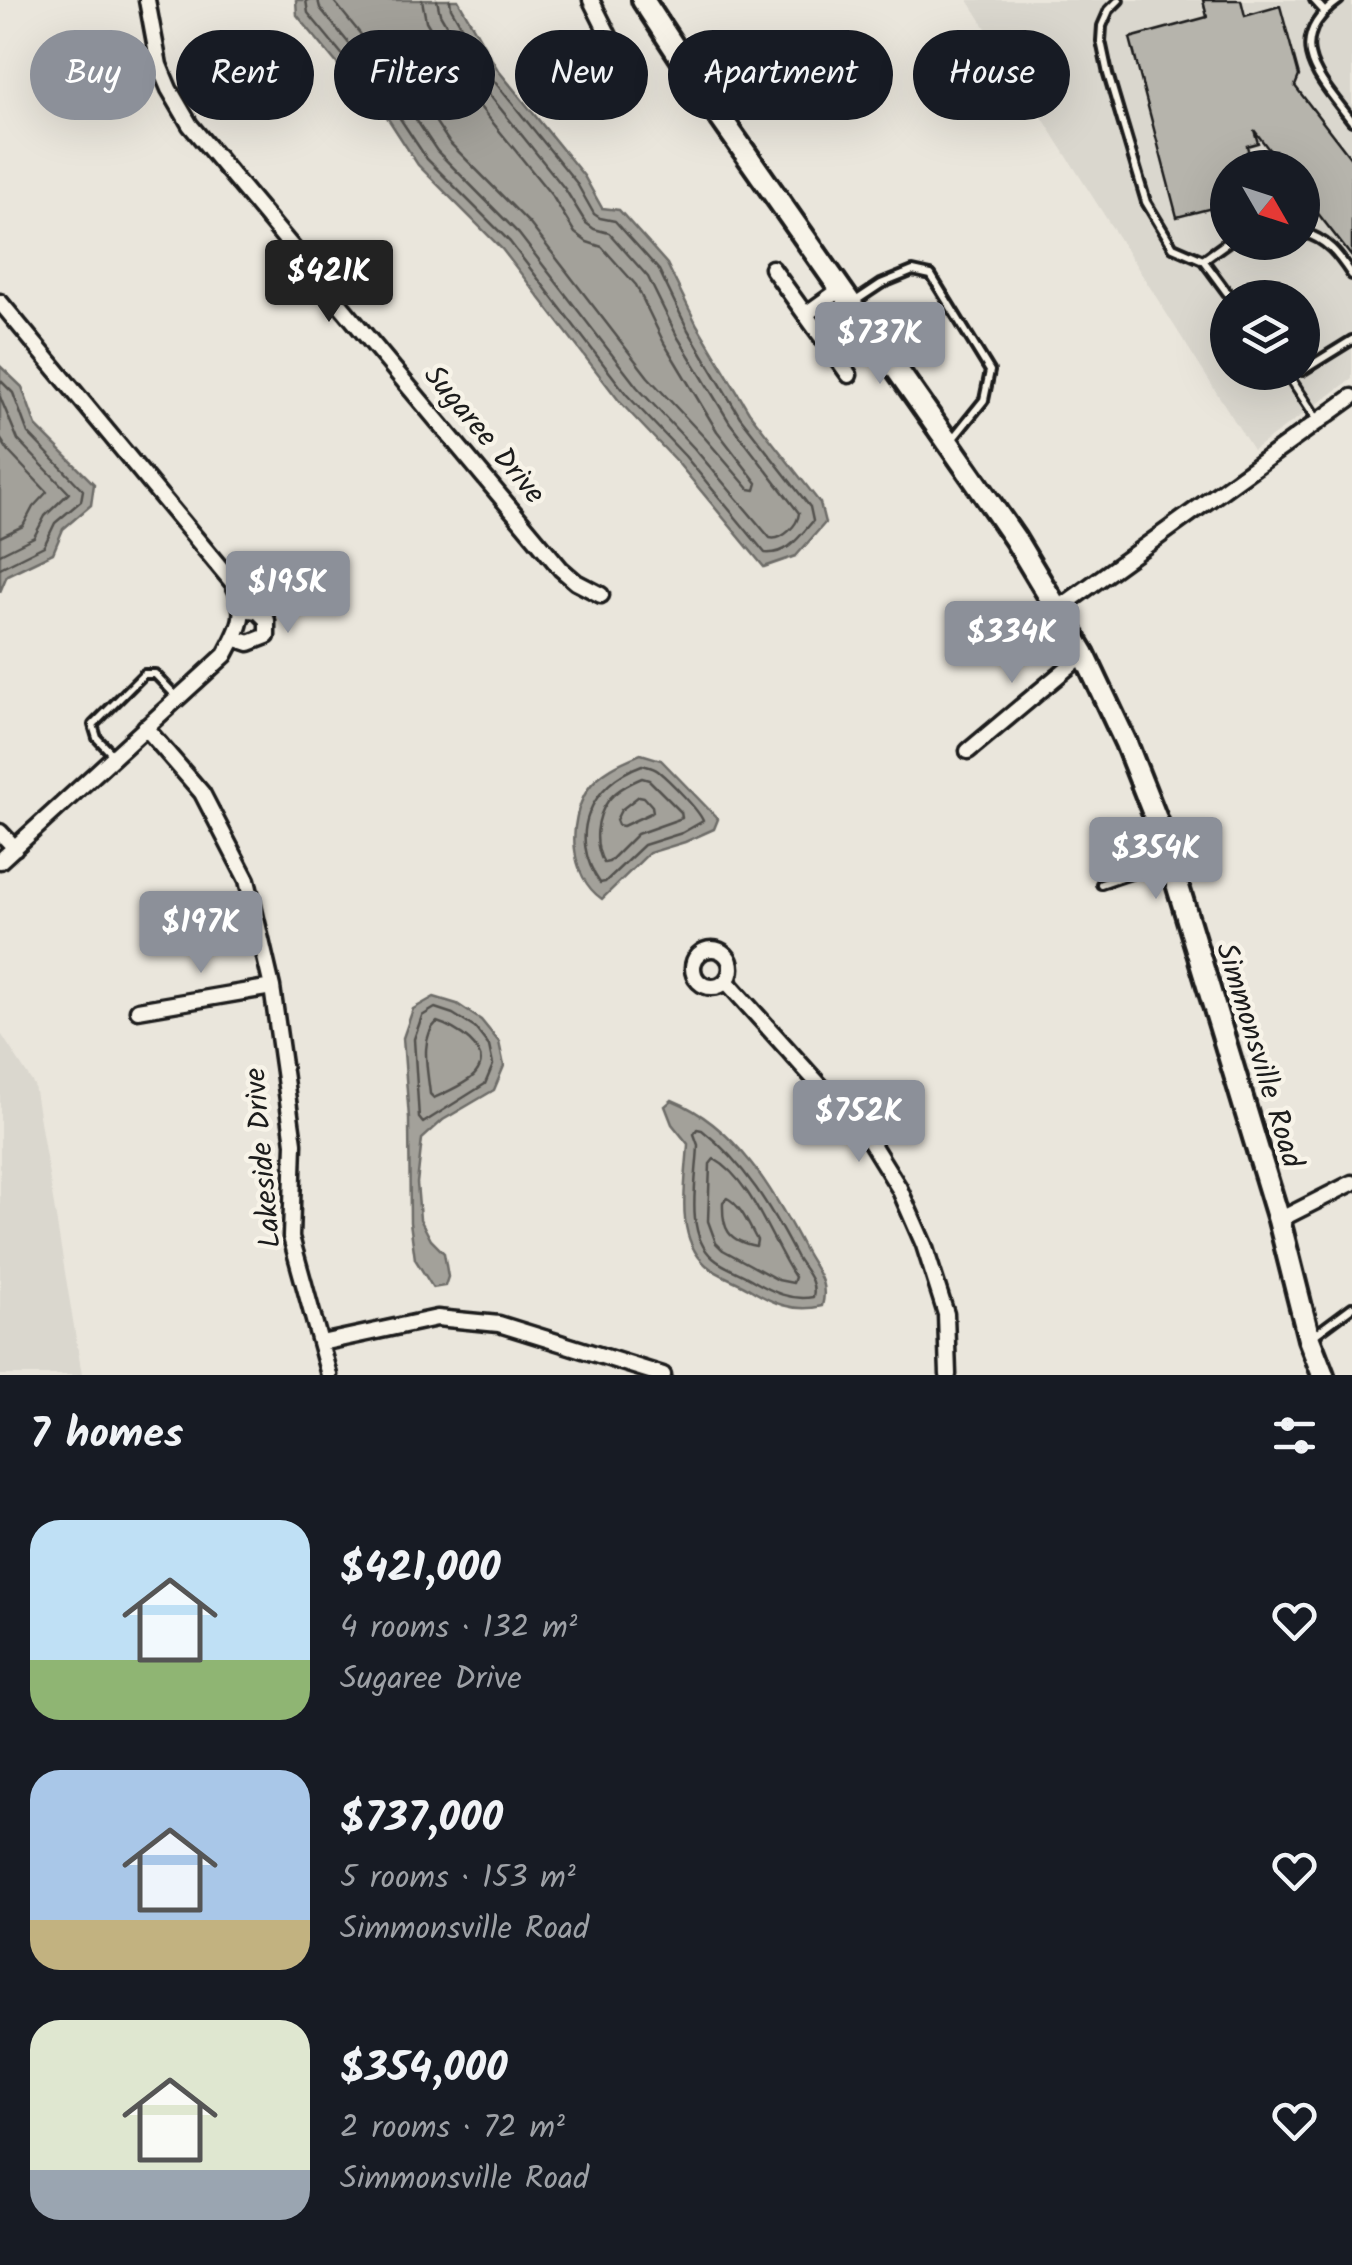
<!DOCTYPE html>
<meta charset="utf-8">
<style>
body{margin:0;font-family:Kalam,sans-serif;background:#242831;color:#f1f3f6;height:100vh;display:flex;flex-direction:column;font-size:38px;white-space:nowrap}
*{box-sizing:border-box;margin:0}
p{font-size:32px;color:#9ea1a6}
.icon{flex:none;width:55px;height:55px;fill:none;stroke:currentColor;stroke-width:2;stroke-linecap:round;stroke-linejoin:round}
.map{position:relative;height:1375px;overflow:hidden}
.sheet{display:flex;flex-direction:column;background:#171b24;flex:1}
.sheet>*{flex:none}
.top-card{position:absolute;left:30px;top:30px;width:1292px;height:90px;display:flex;gap:20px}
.needle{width:65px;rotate:129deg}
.buttons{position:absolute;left:1210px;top:150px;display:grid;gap:20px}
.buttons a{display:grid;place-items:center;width:110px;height:110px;border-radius:50%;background:#171b24;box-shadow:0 10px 40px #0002;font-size:50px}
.price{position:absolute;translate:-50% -85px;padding:0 22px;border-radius:10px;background:#8c9099;color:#fff;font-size:32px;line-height:65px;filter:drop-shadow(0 2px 5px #0008)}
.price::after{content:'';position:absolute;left:50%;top:60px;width:30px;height:22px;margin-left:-15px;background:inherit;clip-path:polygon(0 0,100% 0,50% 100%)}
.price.active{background:#222;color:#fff}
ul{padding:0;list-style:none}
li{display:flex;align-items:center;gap:30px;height:250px;padding:0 30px}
li span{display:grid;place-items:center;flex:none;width:280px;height:200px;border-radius:30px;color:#555}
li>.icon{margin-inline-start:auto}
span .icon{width:120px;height:120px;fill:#fffc;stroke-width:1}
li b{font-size:42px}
h2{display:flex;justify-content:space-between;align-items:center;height:120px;padding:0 30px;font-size:42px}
.pill{padding:0 35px;border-radius:45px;background:#171b24;box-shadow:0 10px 40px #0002;font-size:35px;line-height:90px}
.pill.active{background:#8c9099;color:#fff}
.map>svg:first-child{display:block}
</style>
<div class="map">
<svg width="1352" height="1375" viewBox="0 0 1352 1375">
<rect width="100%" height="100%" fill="#eae6dc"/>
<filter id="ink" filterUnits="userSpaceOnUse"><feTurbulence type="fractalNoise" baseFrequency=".01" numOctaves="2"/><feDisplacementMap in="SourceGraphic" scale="20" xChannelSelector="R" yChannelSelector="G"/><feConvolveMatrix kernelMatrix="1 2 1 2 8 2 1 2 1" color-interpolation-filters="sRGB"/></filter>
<g filter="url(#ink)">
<path fill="#dad7ce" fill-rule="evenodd" d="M968 0H1352V379L1253 450ZM1228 168H1302V242H1228ZM1228 298H1302V372H1228Z
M0 1032 34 1085 82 1375H0Z"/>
<path fill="#a3a19a" stroke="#6d6c68" stroke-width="2.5" d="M296 0H458L498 70 584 176 602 208 619 210 667 264 697 325 749 412 820 503 825 523 796 556 764 567 678 463 620 402 502 249 418 165 387 117 348 77 297 15Z
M0 366 22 387 36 426 94 484 91 505 63 529 53 553 7 575 0 592Z
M641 754 661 760 718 819 714 829 685 842 649 853 602 899C569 876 567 822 588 789 600 771 622 762 641 754Z
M434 997 457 1004 481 1020 499 1042 504 1066 494 1090 443 1120 422 1139 417 1183 420 1219 431 1240 444 1253 448 1277 445 1286 433 1288 415 1259 410 1222 409 1118 403 1038 413 1009Z
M672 1100C736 1126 774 1191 804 1249 815 1270 829 1281 822 1306 793 1313 772 1303 748 1288 735 1280 717 1275 706 1265 674 1236 686 1183 688 1144L672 1124 665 1106Z"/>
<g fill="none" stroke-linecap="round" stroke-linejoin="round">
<path stroke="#52514e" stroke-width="2.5" d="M306 0 308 13 355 70 395 111 427 159 510 242 627 395 685 456 765 553C788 555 799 537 813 521L810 507 740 417 688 330 659 270 615 221 600 218 594 214 576 182 490 76 451 8 450 0
M318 0 320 8 364 62 405 103 437 151 519 234 637 387 694 448 770 538C782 541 798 525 799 513L730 423 677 336 648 277 609 233 594 229 586 223 565 189 480 83 440 14 437 0
M333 0 375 52 417 94 449 142 530 224 648 377 705 438 749 489 755 490 757 483 717 431 664 343 636 285 602 247 587 242 575 233 553 197 468 92 426 21 422 0
M0 380 13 393 28 433 83 490 81 501 55 523 44 546 0 568
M0 397 18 440 69 493 45 516 34 537 0 554
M0 438 9 452 47 492 33 507 23 526 0 537
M642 765C649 767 653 767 658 771 669 780 699 810 703 821L682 833 644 845 605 882 600 883C567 835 590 784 642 765Z
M642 778 649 780 681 812 682 818 637 834 609 862 604 863C593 845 596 817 608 801 616 790 630 783 642 778Z
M639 796 644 797 652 806 653 812 623 826 618 825 616 820 621 810Z
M435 1008 453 1014 475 1028 489 1046 493 1065 485 1084 423 1123 419 1118 414 1039 422 1016Z
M437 1022C454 1027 494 1050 476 1073 470 1082 445 1093 434 1098L430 1094C428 1072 419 1038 437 1022Z
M697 1129 702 1130C745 1164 771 1208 796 1256 804 1270 817 1281 813 1297 791 1301 773 1292 754 1281 742 1273 724 1268 713 1258 684 1233 697 1179 698 1145L694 1134Z
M714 1159C751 1179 772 1243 795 1277L793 1283 778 1280 723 1250 716 1243 708 1221 710 1164Z
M727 1198C741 1205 749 1226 757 1240L756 1246C728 1241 722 1229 723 1202Z"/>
</g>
<path fill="#b6b4ac" stroke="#1c1c1c" stroke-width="2.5" d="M1203 0H1241L1245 16 1280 6 1299 76 1295 86 1352 160V257L1302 193V168H1283L1254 130 1258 143 1247 146 1253 168H1228V224L1217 227 1212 208 1177 217 1130 38 1207 17Z"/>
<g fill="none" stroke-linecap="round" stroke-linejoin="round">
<defs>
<path id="lane" d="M1119 0 1109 10 1102 26 1101 41 1108 74 1146 202 1173 247 1203 260
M1314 0 1324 11
M1339 0C1281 42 1320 79 1352 121
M1302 232C1327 239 1338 254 1352 275
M1228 242 1203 260 1231 298
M854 302 881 284 913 271 931 275 990 371 984 400 950 442
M1302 371 1352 340
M1286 372 1317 419
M114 756 97 738 93 725 144 674H155L177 697
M1101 884 1166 862
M1313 1336 1352 1307"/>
<path id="street" d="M147 0 159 65 169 89 190 125 561 569 576 582 601 595
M591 0 615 48
M772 268 849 375
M0 302 233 583C249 613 240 627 225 655L0 861
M806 314 841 289
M1058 609 1352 397
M234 638 249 643 267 636V620L258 611 241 609
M145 727 202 793 247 880 272 987 294 1143 291 1237 329 1375
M968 751 1084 654
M0 832 15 848
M693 968a19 19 0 1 1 38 0a19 19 0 1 1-38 0Z
M727 982 870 1141 899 1188 924 1245 946 1314 948 1375
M138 1010 272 987
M1279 1220 1352 1183
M321 1343 437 1318 499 1324 663 1375"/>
<path id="secondary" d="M643 0 713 107 975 481 1015 539 1084 654 1126 743 1162 834 1279 1220 1309 1339 1323 1375"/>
</defs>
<use href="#lane" stroke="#1c1c1c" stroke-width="14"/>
<use href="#street" stroke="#1c1c1c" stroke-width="21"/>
<use href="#secondary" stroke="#1c1c1c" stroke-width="28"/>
<use href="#lane" stroke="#f7f3e8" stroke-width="6"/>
<use href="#street" stroke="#f7f3e8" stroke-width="14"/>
<use href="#secondary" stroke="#f7f3e8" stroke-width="20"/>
</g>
</g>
<g text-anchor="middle" stroke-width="9" stroke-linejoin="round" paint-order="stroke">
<g font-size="30" fill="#1c1c1c" stroke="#f7f3e8">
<text transform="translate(485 434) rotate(50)" y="10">Sugaree Drive</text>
<text transform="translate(1260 1055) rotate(73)" y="10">Simmonsville Road</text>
<text transform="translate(262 1158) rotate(-95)" y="10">Lakeside Drive</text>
</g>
</g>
</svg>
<div class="buttons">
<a><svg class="needle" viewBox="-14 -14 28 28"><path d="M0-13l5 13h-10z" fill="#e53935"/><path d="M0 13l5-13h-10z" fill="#9ea1a6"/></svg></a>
<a><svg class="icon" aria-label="layers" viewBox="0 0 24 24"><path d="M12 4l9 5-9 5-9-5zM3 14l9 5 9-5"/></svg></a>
</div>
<b class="price active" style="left:329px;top:325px">$421K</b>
<b class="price" style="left:880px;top:387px">$737K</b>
<b class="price" style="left:288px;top:636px">$195K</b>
<b class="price" style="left:1012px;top:686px">$334K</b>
<b class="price" style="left:1156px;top:902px">$354K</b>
<b class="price" style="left:201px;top:976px">$197K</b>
<b class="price" style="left:859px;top:1165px">$752K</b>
<div class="top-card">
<a class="pill active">Buy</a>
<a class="pill">Rent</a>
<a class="pill">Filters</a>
<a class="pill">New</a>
<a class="pill">Apartment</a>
<a class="pill">House</a>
</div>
</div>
<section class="sheet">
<h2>7 homes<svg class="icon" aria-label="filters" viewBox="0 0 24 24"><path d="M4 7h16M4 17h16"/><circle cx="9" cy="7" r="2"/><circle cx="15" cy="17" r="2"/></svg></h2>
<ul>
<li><span style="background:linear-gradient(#bfe0f5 70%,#8fb573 0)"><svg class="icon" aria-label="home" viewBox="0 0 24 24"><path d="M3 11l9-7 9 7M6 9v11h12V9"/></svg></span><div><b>$421,000</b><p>4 rooms · 132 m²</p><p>Sugaree Drive</p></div><svg class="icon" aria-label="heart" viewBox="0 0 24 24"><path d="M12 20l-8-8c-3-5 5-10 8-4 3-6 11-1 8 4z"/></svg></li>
<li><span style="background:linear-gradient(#a9c7e8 75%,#c2b280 0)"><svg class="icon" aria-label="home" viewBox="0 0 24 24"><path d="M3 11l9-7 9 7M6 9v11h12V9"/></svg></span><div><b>$737,000</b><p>5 rooms · 153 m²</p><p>Simmonsville Road</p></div><svg class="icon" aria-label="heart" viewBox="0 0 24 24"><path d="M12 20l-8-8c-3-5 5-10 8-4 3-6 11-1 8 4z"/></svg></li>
<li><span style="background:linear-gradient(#dfe7d0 75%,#9aa5b1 0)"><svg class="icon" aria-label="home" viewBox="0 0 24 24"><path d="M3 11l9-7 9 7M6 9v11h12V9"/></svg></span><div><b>$354,000</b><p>2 rooms · 72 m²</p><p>Simmonsville Road</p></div><svg class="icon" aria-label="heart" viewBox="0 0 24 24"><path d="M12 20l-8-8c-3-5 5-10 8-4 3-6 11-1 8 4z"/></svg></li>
</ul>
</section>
